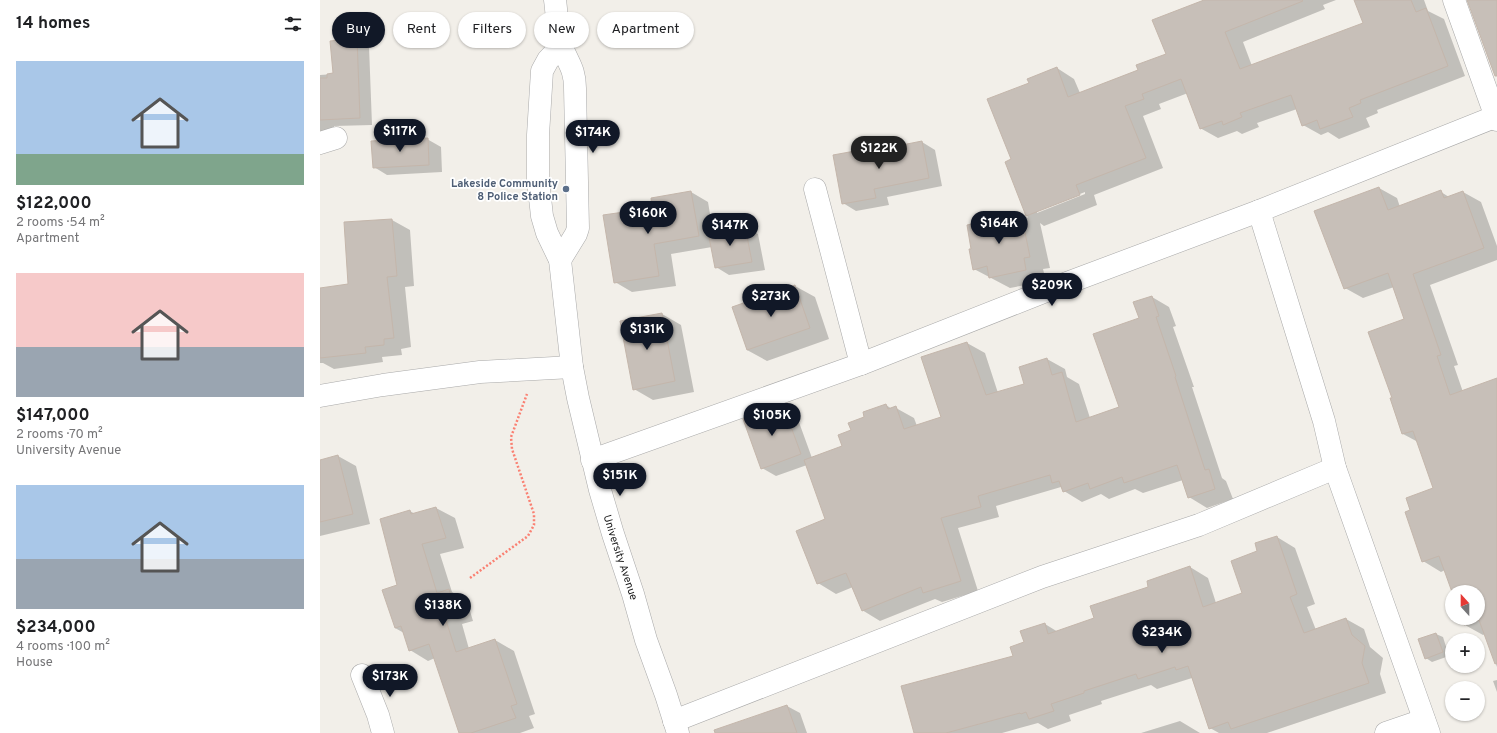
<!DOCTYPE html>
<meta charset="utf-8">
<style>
body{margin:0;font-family:Overpass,sans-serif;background:#f6f6f6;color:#202124;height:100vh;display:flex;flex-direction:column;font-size:15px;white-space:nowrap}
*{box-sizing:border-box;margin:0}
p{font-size:13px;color:#757577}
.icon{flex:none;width:22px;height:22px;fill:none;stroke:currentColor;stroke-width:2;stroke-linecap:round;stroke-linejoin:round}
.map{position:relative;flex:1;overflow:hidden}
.details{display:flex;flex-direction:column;background:#fff;width:320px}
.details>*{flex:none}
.banner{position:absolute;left:12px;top:12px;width:380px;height:36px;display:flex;gap:8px}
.needle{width:26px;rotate:339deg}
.buttons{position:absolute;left:1125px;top:585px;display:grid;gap:8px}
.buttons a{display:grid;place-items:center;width:40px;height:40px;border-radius:50%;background:#fff;box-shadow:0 1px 3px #0004;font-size:20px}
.price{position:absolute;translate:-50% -34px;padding:0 9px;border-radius:14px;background:#111827;color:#fff;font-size:13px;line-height:26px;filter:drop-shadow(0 1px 2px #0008)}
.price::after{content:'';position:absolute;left:50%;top:24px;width:12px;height:9px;margin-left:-6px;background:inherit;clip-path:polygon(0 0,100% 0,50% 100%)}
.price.selected{background:#222;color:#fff}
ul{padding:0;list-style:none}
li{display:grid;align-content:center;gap:8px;height:212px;padding:0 16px}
li span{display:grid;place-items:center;height:124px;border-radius:0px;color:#555}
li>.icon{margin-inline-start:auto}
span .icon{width:72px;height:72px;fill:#fffc;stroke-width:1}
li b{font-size:17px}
h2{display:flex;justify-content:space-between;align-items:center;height:48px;padding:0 16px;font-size:17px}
.chip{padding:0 14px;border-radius:18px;background:#fff;box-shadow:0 1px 3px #0004;font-size:14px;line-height:36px}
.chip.selected{background:#111827;color:#fff}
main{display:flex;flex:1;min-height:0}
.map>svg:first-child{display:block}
</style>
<main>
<section class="details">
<h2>14 homes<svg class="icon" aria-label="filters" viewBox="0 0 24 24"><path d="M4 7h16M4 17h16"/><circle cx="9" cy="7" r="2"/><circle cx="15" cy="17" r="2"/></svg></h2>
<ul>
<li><span style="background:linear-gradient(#a9c7e8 75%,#7fa58c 0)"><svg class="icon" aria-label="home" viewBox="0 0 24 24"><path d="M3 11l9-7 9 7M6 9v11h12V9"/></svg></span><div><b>$122,000</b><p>2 rooms · 54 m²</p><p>Apartment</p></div></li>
<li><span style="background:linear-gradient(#f6c9c9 60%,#9aa5b1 0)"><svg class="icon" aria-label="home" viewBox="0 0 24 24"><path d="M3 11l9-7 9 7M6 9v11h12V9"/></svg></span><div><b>$147,000</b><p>2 rooms · 70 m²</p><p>University Avenue</p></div></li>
<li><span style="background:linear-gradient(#a9c7e8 60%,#9aa5b1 0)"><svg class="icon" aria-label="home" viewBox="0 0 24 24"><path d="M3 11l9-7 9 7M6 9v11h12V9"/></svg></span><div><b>$234,000</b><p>4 rooms · 100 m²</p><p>House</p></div></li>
</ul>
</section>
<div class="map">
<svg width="1177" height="733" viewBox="0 0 1177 733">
<rect width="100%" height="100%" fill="#f2efe9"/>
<path fill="#0003" fill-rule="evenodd" d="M887 0H1016L1003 5 1005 9 923 42 932 66 1044 24 1035 0H1104L1108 11 1124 19 1145 76 1057 110 1058 113 1046 118 1050 127 1019 139 1008 132 1001 135 983 125 977 109 937 123 939 127 922 134 917 131 898 138 880 128 868 93 839 104 841 109 823 116 843 168 774 195 777 205 724 226 720 223 730 268 723 269 726 281 690 288 654 269 701 214 708 218 686 162 692 160 710 83 737 68 754 79 760 93 819 70 847 55ZM765 192V194L717 213V211Z
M36 39 49 46 52 125 14 126V131H0V75L14 74Z
M107 139 121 147 122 172 67 175 54 167Z
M602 142 615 150 622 186 567 197 569 205 536 211 523 203 546 150 551 153Z
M1059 188 1077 198 1080 207 1121 192 1129 197 1143 192 1161 202 1177 246V260L1110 285 1138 365 1134 366 1143 392 1177 380V667L1165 634 1163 635 1145 625 1143 618H1158V592H1133L1125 570 1121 572 1103 561 1091 511 1114 488 1098 442 1083 434 1073 398 1086 319 1074 287 1043 298 1025 288Z
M371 192 388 202 393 232 425 227 438 234 445 270 409 275 396 267 392 247 351 254 356 286 312 292 295 282 333 208Z
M72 220 90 230 94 286 85 287 91 347 81 349 82 355 62 357 63 362 14 369 3 363H0V289L30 284Z
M475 286 495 297 509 339 447 361 427 350 413 307Z
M832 297 849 307 856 326 853 327 874 387H872L902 478 906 481 913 499 887 508 869 497 863 480 823 493 815 489 789 499 781 494 762 502 744 491 741 487 676 506 679 517 638 528 658 591 622 602 615 599 560 621 542 610 533 587 516 594 498 583 507 520 487 465 456 476 442 468 463 406 476 414 492 458 523 447 532 431 545 418 566 405 572 409 576 408 594 418 597 426 623 417 647 343 665 353 678 393 705 384 727 359 745 369 747 377 759 384 770 418 800 407 820 318Z
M342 314 361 325 374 392 333 400 314 389Z
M18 456 36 466 50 524 0 536V461Z
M116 508 135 518 144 548 120 554 132 592 147 601 153 621 142 624 149 649 175 640 194 651 215 714 209 716 214 728 200 733H140L115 658 108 661 90 650 84 633 75 628 79 586 90 511 95 514Z
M957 537 975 548 995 604 987 607 996 630 1026 619 1044 629 1050 647 1063 658 1060 674 1066 693 947 733H899L890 728 872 678 837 689 831 685 781 701 782 704 749 715 751 721 728 729 718 723 682 733H595L694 656 705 643 725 624 738 632 775 619 830 587 870 567 888 578 896 603 923 594 939 552Z
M1116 634 1123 637 1129 656 1112 662 1106 658Z
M1177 680V692L1173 681Z
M467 706 480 713 487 733H418Z
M860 721 880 733H821Z"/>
<path fill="#c7bfb8" stroke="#c4b6ab" d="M884 0H982L983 1 905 32 920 69 1043 23 1034 0H1091L1096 12 1106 8 1128 66 1040 100 1041 103 1029 108 1033 117 1000 129 997 120 982 126 971 95 920 113 922 117 903 125 902 121 880 129 861 79 822 94 824 99 805 106 826 158 756 185 760 195 706 216 685 162 691 159 667 99 709 83 707 79 737 67 748 97 818 70 816 65 846 54 832 20Z
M1147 0H1177V76H1175Z
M37 38 40 118 0 120V78H7V74L13 73 10 41Z
M108 138 109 165 53 168 51 141Z
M602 141 609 178 554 189 556 198 522 204 513 155 546 149 547 152Z
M1059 187 1068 210 1121 190 1124 198 1143 191 1164 248 1093 274 1121 355 1117 356 1130 395 1177 378V663L1175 664 1159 620 1144 625 1142 618H1158V592H1132L1119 556 1102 562 1085 512 1090 510 1086 498 1113 488 1093 431 1082 434 1070 398H1072L1048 332 1084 319 1068 273 1024 289 994 211Z
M371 191 379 236 334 244 339 276 294 283 283 215 332 208 331 198Z
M701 213 710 257 704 258 706 270 669 278 667 266 653 270 649 249H651L647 225Z
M72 219 77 276 67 277 74 338 64 339V345L45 347 46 353 0 358V288L28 284 24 222Z
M425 226 432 262 395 268 388 232Z
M475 285 490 328 427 350 412 307Z
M832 296 839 316 836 317 856 376 855 377 885 470 889 469 895 489 868 498 857 465 804 483 802 477 770 489 768 483 743 492 739 481 732 483 730 475 658 496 661 507 621 518 641 581 603 593 601 587 542 611 526 573 497 584 476 531 505 519 484 460 522 446 518 435 531 430 528 423 544 417 543 412 566 404 568 409 576 406 584 429 621 417 601 357 647 342 666 395 704 384 699 367 727 358 732 375 742 372 756 422 799 407 773 334 819 318 813 302Z
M342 313 355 381 313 390 300 321Z
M463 405 481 454 441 469 423 419Z
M18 455 33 514 0 522V460Z
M116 507 126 538 102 544 117 593 129 589 135 611 124 614 136 652 175 639 197 704 191 706 196 718 151 733H139L109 644 89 651 81 626 75 628 62 590 77 585 60 519 90 510 91 514Z
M957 536 977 594 970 597 984 633 1026 618 1032 635 1045 646 1042 663 1049 683 911 729 908 722 889 729 868 666 856 670 855 667 818 679 816 674 764 691V693L731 704 734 711 709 719 706 712 701 714 700 713 626 733H594L581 686 693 656 690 647 704 642 700 631 725 623 728 634 774 618 770 606 828 587 827 581 870 566 883 607 922 593 911 561 937 551 935 543Z
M1116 633 1123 652 1105 659 1098 639Z
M467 705 477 733H395L394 730Z"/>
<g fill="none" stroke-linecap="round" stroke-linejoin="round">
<defs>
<g id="minor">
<path d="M235 0C237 13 237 35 242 47 248 63 255 69 255 88L258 228 256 234 240 260"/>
<path d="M1134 0 1177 120"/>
<path id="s1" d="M241 46 228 60 222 71 218 135V180L222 216 227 233 240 260 252 367 258 398 280 490 293 534 313 594 326 640 346 695 358 733"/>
<path d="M0 143 16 138"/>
<path d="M495 189 541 364"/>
<path d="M939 211 1004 421 1015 468 1109 733"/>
<path d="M0 396 63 385 160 372 252 367"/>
<path d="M272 460 541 364 731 289 939 211 1177 116"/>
<path d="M42 675 58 715 63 733"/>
<path d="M354 721 722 577 879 525 1015 468"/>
<path d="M1066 733 1104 720"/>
</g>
</defs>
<use href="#minor" stroke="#a9a9a9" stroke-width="23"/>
<path stroke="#fa8072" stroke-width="2.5" stroke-dasharray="2 2" stroke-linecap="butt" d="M150 578 208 536 214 525V514L192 449 191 437 207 394"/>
<use href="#minor" stroke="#fff" stroke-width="22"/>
</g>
<circle fill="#5c6f8a" stroke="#fff" stroke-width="1.5" cx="246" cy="189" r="4"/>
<g text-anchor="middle" stroke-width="3.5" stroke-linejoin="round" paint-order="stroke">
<g font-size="11" font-weight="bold" fill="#4e5e75" stroke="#fff" text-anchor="end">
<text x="238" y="187">Lakeside Community<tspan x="238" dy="13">8 Police Station</tspan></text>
</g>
<g font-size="11" fill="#222" stroke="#fff">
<text dy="4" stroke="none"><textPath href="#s1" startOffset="529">University Avenue</textPath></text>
</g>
</g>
</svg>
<div class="buttons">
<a><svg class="needle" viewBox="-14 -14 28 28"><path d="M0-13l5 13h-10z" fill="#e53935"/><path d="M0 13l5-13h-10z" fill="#757577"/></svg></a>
<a>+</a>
<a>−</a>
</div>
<b class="price" style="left:80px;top:153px">$117K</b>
<b class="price" style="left:273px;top:154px">$174K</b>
<b class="price selected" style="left:559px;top:170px">$122K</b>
<b class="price" style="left:328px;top:235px">$160K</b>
<b class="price" style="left:679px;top:245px">$164K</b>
<b class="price" style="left:410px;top:247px">$147K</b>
<b class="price" style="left:732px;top:307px">$209K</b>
<b class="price" style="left:451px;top:318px">$273K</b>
<b class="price" style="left:327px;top:351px">$131K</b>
<b class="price" style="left:452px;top:437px">$105K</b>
<b class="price" style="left:300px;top:497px">$151K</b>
<b class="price" style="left:123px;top:627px">$138K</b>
<b class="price" style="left:842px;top:654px">$234K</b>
<b class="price" style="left:70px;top:698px">$173K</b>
<div class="banner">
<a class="chip selected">Buy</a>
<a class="chip">Rent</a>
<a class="chip">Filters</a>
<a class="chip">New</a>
<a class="chip">Apartment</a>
</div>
</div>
</main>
